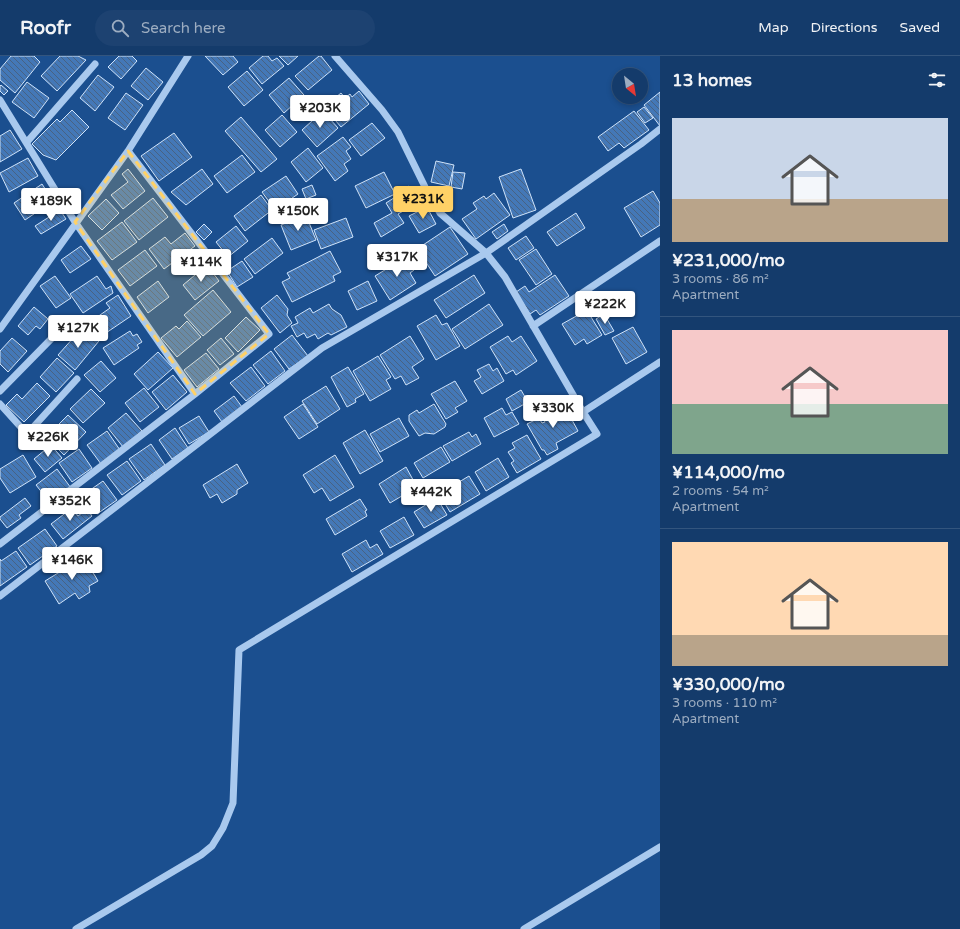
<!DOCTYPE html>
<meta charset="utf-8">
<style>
body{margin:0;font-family:"Varela Round",sans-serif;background:#1d4271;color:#f1f3f6;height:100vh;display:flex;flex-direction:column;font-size:15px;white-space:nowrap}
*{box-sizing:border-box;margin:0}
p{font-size:13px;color:#9dadc1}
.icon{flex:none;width:22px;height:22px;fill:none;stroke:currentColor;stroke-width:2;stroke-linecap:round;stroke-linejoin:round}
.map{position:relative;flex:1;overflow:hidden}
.drawer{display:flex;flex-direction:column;background:#143b6b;width:300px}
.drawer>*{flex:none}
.needle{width:26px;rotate:150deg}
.fabs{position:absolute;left:612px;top:12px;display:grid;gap:8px}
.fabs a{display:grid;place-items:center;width:36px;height:36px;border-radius:50%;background:#143b6b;box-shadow:0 2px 6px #0003,0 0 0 1px #33557e;font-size:20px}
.price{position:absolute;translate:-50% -34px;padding:0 9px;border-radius:4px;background:#fff;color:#222;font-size:13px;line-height:26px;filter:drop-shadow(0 1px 2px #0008)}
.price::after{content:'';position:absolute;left:50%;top:24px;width:12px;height:9px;margin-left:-6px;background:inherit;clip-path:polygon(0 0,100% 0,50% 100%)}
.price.selected{background:#ffd166;color:#111}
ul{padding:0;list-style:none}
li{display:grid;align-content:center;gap:8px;height:212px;padding:0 12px}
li+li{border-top:1px solid #33557e}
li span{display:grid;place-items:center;height:124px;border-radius:0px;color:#555}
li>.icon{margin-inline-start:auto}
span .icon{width:72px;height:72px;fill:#fffc;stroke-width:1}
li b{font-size:17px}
h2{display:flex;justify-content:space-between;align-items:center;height:48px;padding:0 12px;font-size:17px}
header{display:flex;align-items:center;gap:24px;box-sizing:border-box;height:56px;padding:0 20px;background:#143b6b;border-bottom:1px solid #33557e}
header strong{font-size:19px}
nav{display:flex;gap:22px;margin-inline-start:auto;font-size:14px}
.search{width:280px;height:36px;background:#1d4271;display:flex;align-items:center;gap:10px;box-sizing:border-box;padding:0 14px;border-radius:22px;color:#9dadc1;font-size:15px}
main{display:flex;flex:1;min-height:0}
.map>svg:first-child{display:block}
</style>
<header>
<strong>Roofr</strong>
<div class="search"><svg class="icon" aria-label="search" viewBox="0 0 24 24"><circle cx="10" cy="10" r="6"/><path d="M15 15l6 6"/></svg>Search here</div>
<nav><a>Map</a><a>Directions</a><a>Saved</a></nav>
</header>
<main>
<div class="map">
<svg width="660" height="873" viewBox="0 0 660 873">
<defs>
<pattern id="building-back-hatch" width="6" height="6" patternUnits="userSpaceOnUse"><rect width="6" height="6" fill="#4478b7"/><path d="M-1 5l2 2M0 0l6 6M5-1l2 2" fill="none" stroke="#486282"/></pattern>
</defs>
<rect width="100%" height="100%" fill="#1b4f8f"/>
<path fill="url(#building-back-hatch)" stroke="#cfe3fa" d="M11 0H34L40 6 15 37 0 24V13Z
M60 0H78L86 4 57 35 41 20Z
M119 0H132L137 5 121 23 108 11Z
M205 0H233L238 6 223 19Z
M263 0H268L272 5 277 2 284 10 262 28 249 12Z
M279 0H298L288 9Z
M319 0H321L332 14 308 34 295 20Z
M146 12 163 26 148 44 131 30Z
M247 15 263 34 244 50 228 31Z
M98 19 114 31 95 55 80 42Z
M289 22 304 39 284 57 269 39Z
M27 26 49 42 34 62 12 46Z
M1 29 8 35 4 39 0 35V30Z
M359 35 369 48 341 71 324 51 341 37 345 42 350 38 352 41Z
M660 36V70L644 49Z
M126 37 143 49 125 74 108 62Z
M644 51 653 62 645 67 637 56Z
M72 54 89 71 56 104 43 99 32 88 57 63 60 66Z
M323 55 338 72 317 91 302 74Z
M634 55 649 74 624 92 619 87 608 95 598 81Z
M282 59 297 76 280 91 265 74Z
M241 61 277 103 261 116 225 75Z
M372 67 385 82 361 100 349 84Z
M10 74 22 93 0 106V80Z
M174 77 192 101 159 125 141 100Z
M343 81 351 91 346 95 351 103 344 108 348 115 335 125 317 100Z
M308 92 323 112 306 126 291 106Z
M242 99 255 116 227 137 214 120Z
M28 102 38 120 9 136 0 117Z
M436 105 454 109 449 130 431 126Z
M128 113 145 135 123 153 111 139 128 126 122 118Z
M202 113 213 128 186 149 171 136Z
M521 113 536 154 513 162 499 121Z
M384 116 395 138 366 152 355 130Z
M453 116 465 117 462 133 451 131Z
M286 120 298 138 275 154 262 136Z
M42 128 53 145 25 164 14 147Z
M312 129 316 139 306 143 302 133Z
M409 130 414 138 406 144 401 136Z
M653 135 660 147V169L641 181 624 152Z
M494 137 510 159 476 183 462 163 477 153 473 147 484 140 486 143Z
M400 138 405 146 402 148 405 154 398 158 404 167 381 181 374 167 392 157 386 147Z
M261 139 272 154 245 175 234 160Z
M153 142 168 161 139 184 124 165Z
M106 143 119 157 102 174 88 160Z
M427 151 436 168 419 177 409 160Z
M60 154 66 163 41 178 35 170Z
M576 157 585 172 557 190 547 176Z
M306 159 316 184 291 194 281 169Z
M346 162 353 181 321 193 314 174Z
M122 166 137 186 112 204 97 185Z
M204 168 212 176 204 184 196 176Z
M504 168 508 175 497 183 492 176Z
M236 170 248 185 228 201 216 186Z
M450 171 468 198 435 220 417 193Z
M185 177 195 190 164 213 149 193 165 181 171 188Z
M526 180 534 192 516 204 508 192Z
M272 182 283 197 255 218 244 203Z
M81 190 91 203 70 217 61 204Z
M536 193 552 218 536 229 519 204Z
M145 194 157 210 130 230 118 214Z
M330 195 341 216 333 220 335 225 292 246 282 226 290 222 287 217Z
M406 201 414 214 410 217 416 227 390 244 375 220Z
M242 205 253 221 237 231 227 215Z
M207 209 219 225 195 244 183 229Z
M474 219 485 237 446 262 434 244Z
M555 219 569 240 540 259 536 254 530 258 516 236 525 230 529 236Z
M55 220 71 242 56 252 40 230Z
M97 220 106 233 111 230 113 237 83 257 70 238Z
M158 225 169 241 148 257 137 241Z
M368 225 377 245 357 254 348 235Z
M213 234 231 256 203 280 184 259Z
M118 239 131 260 100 281 90 266 110 252 106 247Z
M277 239 288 253 287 259 292 267 280 277 261 252Z
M329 248 332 253 341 259 347 271 331 279 328 277 318 283 315 278 307 282 304 277 297 281 291 270 298 267 295 261 310 252 313 257Z
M489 248 503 269 465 293 452 273Z
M34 251 48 263 40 273 36 270 28 279 18 270Z
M588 256 602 279 587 288 584 283 575 289 562 268 580 258 581 260Z
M604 258 614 275 605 279 596 263Z
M436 259 442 269 447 267 460 290 436 304 417 270Z
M246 261 260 274 238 296 225 282Z
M187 265 201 281 177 301 161 282 176 270 179 273Z
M633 271 647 296 626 308 612 282Z
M86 274 99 285 75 314 58 299 75 280 78 283Z
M130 275 133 280 137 278 142 286 137 289 139 292 114 309 103 292Z
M292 279 308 300 289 313 274 293Z
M410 280 424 303 412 311 419 322 406 329 401 320 395 323 380 299Z
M508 280 512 286 521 280 537 305 516 319 513 314 506 318 490 291Z
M12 282 27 295 8 316 0 308V295Z
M221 282 234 298 220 309 207 294Z
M271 295 285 315 268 328 253 309Z
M158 296 173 312 148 334 134 318Z
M206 297 219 313 197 331 184 314Z
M378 300 391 321 386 324 391 333 370 345 353 315Z
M57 302 74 317 56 336 40 321Z
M101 305 116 322 100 336 84 319Z
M489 308 493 315 497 312 504 325 482 338 474 325 481 321 477 314Z
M251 311 265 330 246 345 230 327Z
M348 311 364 338 355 343 356 346 347 351 331 321Z
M173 319 187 336 166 354 152 336Z
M455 325 467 345 455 352 458 356 446 363 431 338Z
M37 327 50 340 24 366 6 349 17 338 22 343Z
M326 330 340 353 317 368 302 345Z
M144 332 159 351 140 366 125 347Z
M91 333 105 347 83 367 70 353Z
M521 334 528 346 512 355 506 343Z
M234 340 242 351 222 366 214 355Z
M303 348 318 371 299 383 284 361Z
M434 348 446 368 445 371 434 378 425 377 419 380 409 365V359L417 354 419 357Z
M564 349 578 375 556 387 558 393 547 399 544 394H542L527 368 539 362 542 367 545 366 541 359 549 355 550 357Z
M502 352 506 359 512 356 519 368 494 381 484 362Z
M126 357 142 375 123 391 108 372Z
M68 359 86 376 64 399 46 381Z
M199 360 209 376 189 388 179 372Z
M399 362 409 380 380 396 370 378Z
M175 372 188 392 172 403 159 384Z
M365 374 383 405 360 418 343 387Z
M107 375 120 394 101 408 87 389Z
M469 376 472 381 476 378 481 388 452 405 443 390Z
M527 379 541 403 517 417 511 407 514 405 508 396 515 392 512 387Z
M151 388 165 409 144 424 129 403Z
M51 389 62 402 45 416 34 403Z
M441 391 450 406 423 422 414 407Z
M79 393 92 412 72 426 59 407Z
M23 399 36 421 10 437 0 422V413Z
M335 399 354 431 330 445 322 432 314 437 303 419Z
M498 402 509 421 486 435 475 416Z
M127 405 141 425 122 439 107 419Z
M237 408 248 427 237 434V438L222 447 217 438 210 442 203 429Z
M406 411 417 431 390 447 379 428Z
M57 413 71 432 51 448 36 429Z
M469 420 480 438 450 456 444 446 454 440 449 432Z
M103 425 117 444 97 458 83 439Z
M25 442 31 450 19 459 21 462 7 472 0 463V461Z
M437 442 447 459 424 472 414 456Z
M360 443 367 454 365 455 367 460 335 479 326 463Z
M72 452 78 460 87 453 92 460 63 483 51 468Z
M404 461 414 479 390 492 380 475Z
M45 473 57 490 30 509 18 492Z
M366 484 370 492 377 488 383 498 352 516 342 498Z
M16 495 27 511 0 530V503L1 505Z
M84 501 98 525 89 530 90 536 79 543 75 537 59 548 45 525Z"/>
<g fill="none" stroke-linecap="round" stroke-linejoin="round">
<path stroke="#a9c9ee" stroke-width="7" d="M0 44 75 166 195 338
M27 86 95 8
M533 270 660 185
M0 273 128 95 188 0
M0 335 54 280
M0 348 27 378 77 323
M583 356 660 306
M0 488 195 338 269 278 128 95
M0 540 322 292 486 197 641 88 660 73
M76 873 201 799 212 790 223 772 233 747 239 594 597 378 583 356 505 221 486 197 440 157 426 133 398 76 382 54 335 0
M524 873 660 791"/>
</g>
<path fill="#ffd166" fill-opacity="0.2" stroke="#ffd166" stroke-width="3" stroke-dasharray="8 5" stroke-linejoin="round" d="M128 95 269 278 195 338 75 166Z"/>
</svg>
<div class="fabs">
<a><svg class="needle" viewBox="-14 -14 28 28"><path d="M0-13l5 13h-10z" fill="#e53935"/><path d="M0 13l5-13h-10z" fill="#9dadc1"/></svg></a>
</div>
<b class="price" style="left:320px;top:73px">¥203K</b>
<b class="price selected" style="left:423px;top:164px">¥231K</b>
<b class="price" style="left:51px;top:166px">¥189K</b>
<b class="price" style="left:298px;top:176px">¥150K</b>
<b class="price" style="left:397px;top:222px">¥317K</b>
<b class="price" style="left:201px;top:227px">¥114K</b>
<b class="price" style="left:605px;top:269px">¥222K</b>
<b class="price" style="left:78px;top:293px">¥127K</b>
<b class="price" style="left:553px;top:373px">¥330K</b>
<b class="price" style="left:48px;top:402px">¥226K</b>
<b class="price" style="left:431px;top:457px">¥442K</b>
<b class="price" style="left:70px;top:466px">¥352K</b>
<b class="price" style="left:72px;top:525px">¥146K</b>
</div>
<section class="drawer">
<h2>13 homes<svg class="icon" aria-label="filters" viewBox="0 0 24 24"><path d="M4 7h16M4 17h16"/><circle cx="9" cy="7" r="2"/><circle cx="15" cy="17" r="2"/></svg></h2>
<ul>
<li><span style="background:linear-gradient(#c9d6e8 65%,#b9a48a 0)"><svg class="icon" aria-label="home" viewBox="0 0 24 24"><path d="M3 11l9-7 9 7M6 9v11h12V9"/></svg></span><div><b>¥231,000/mo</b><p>3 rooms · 86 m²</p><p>Apartment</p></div></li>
<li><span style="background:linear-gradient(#f6c9c9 60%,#7fa58c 0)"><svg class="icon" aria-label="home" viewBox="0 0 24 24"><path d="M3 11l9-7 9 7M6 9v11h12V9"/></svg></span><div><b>¥114,000/mo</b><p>2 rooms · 54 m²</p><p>Apartment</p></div></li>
<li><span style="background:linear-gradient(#ffd9b3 75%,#b9a48a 0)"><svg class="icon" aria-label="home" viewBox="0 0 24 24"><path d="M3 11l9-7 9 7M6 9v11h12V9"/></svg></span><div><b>¥330,000/mo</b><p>3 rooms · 110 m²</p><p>Apartment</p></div></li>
</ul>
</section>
</main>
